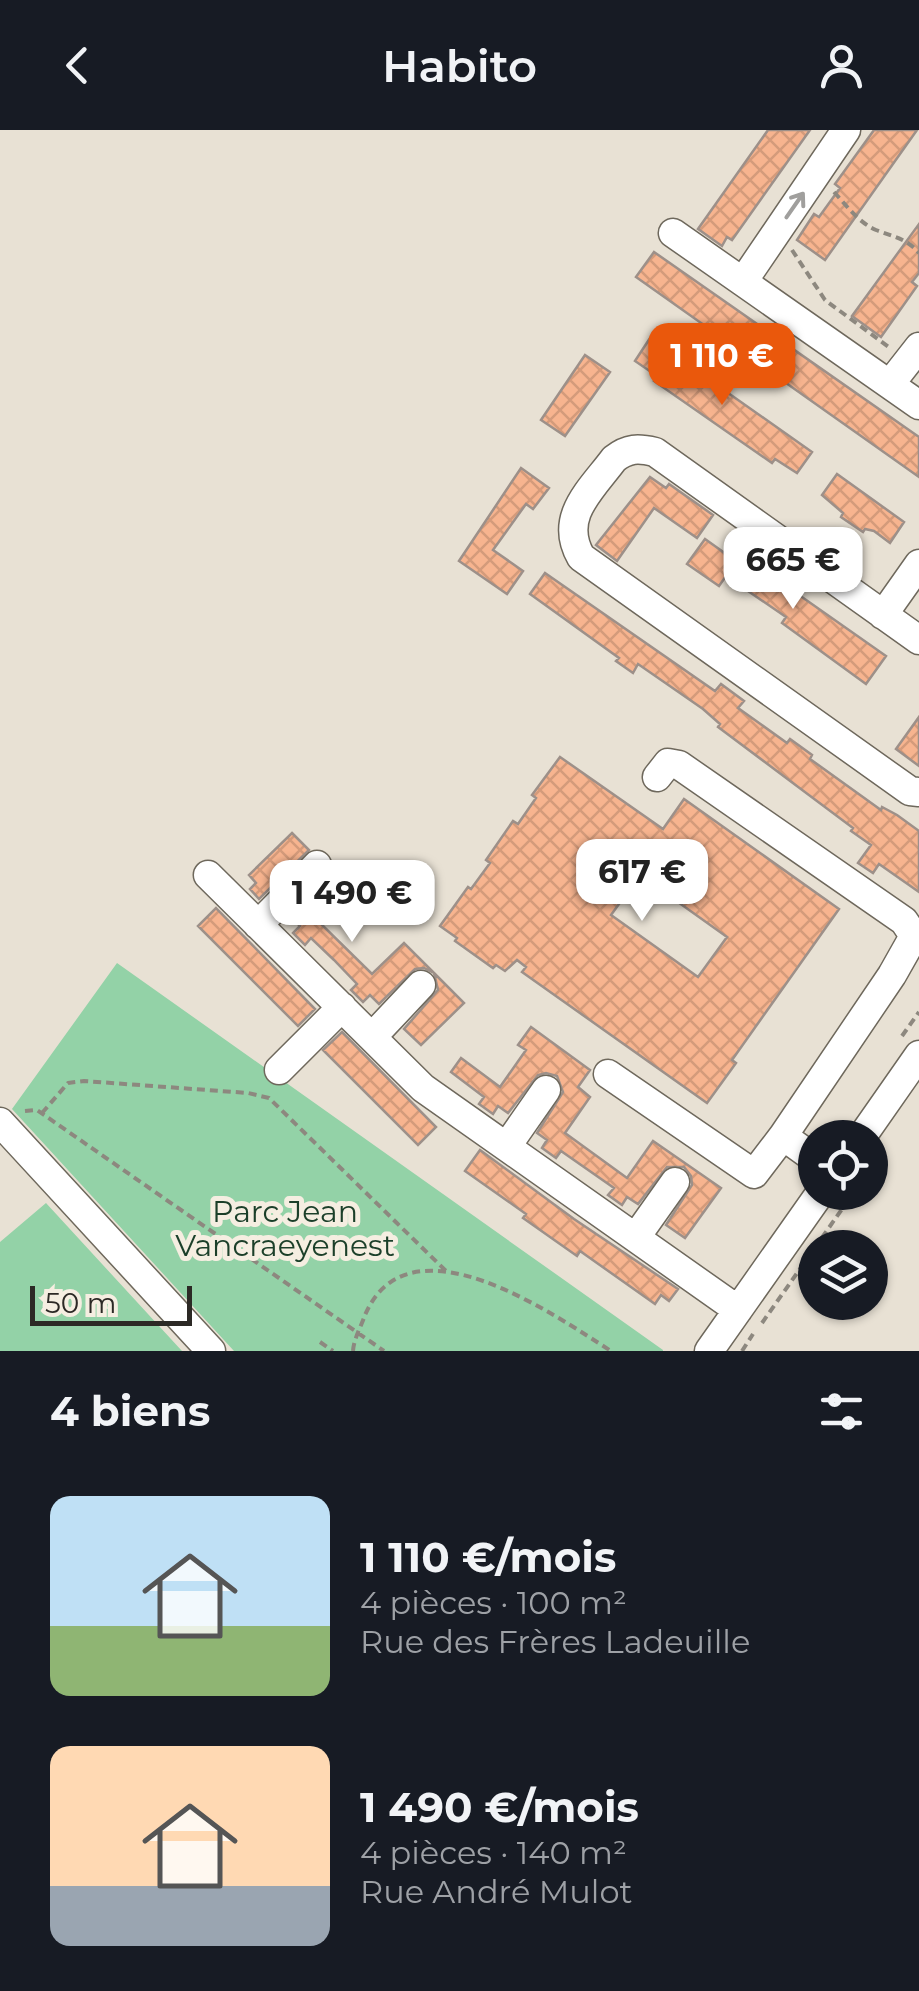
<!DOCTYPE html>
<html lang="fr">
<meta charset="utf-8">
<style>
body{margin:0;font-family:Montserrat,sans-serif;background:#20242c;color:#f1f3f6;height:100vh;display:flex;flex-direction:column;font-size:38px;white-space:nowrap}
*{box-sizing:border-box;margin:0}
p{font-size:32px;color:#9ea1a6}
.icon{flex:none;width:55px;height:55px;fill:none;stroke:currentColor;stroke-width:2;stroke-linecap:round;stroke-linejoin:round}
.map{position:relative;height:1221px;overflow:hidden}
.panel{display:flex;flex-direction:column;background:#171b24;flex:1}
.panel>*{flex:none}
.tools{position:absolute;left:798px;top:990px;display:grid;gap:20px}
.tools a{display:grid;place-items:center;width:90px;height:90px;border-radius:50%;background:#171b24;box-shadow:0 2px 8px #0004;font-size:50px}
.scale{position:absolute;left:30px;bottom:25px;width:162px;box-sizing:border-box;padding-left:10px;border:5px solid #2c2925;border-top:0;font-size:28px;line-height:35px;white-space:nowrap;color:#2c2925;-webkit-text-stroke:8px #f5eee1;paint-order:stroke}
.price{position:absolute;translate:-50% -85px;padding:0 22px;border-radius:20px;background:#fff;color:#222;font-size:32px;line-height:65px;filter:drop-shadow(0 2px 5px #0008)}
.price::after{content:'';position:absolute;left:50%;top:60px;width:30px;height:22px;margin-left:-15px;background:inherit;clip-path:polygon(0 0,100% 0,50% 100%)}
.price.selected{background:#ea580c;color:#fff}
ul{padding:0;list-style:none}
li{display:flex;align-items:center;gap:30px;height:250px;padding:0 50px}
li span{display:grid;place-items:center;flex:none;width:280px;height:200px;border-radius:20px;color:#555}
li>.icon{margin-inline-start:auto}
span .icon{width:120px;height:120px;fill:#fffc;stroke-width:1}
li b{font-size:42px}
h2{display:flex;justify-content:space-between;align-items:center;height:120px;padding:0 50px;font-size:42px}
header{display:flex;justify-content:space-between;align-items:center;height:130px;padding:0 50px;background:#171b24;font-size:45px;font-weight:600}
.map>svg:first-child{display:block}
</style>
<header><svg class="icon" aria-label="back" viewBox="0 0 24 24"><path d="M15 5l-7 7 7 7"/></svg>Habito<svg class="icon" aria-label="person" viewBox="0 0 24 24"><circle cx="12" cy="8" r="4"/><path d="M4 21q1-7 8-7t8 7"/></svg></header>
<div class="map">
<svg width="919" height="1221" viewBox="0 0 919 1221">
<defs>
<pattern id="building-cross-hatch" width="8" height="8" patternUnits="userSpaceOnUse" patternTransform="scale(2.5)"><rect width="8" height="8" fill="#f7b48f"/><path d="M0 0l8 8M0 8l8-8" fill="none" stroke="#d49b7b"/></pattern>
</defs>
<rect width="100%" height="100%" fill="#e8e1d4"/>
<path fill="#93d2a7" d="M117 833 663 1220V1221H234L12 979Z
M46 1073 182 1221H0V1112Z"/>
<path fill="url(#building-cross-hatch)" stroke="#9d9089" stroke-width="2.5" fill-rule="evenodd" d="M768 0H810L732 110 727 107 722 116 698 99Z
M874 0H917L825 130 797 110 814 84 819 87 840 58 835 54Z
M919 94V143L912 152 917 156 881 207 852 186Z
M654 122 919 307V347L636 147Z
M650 208 812 322 797 343 775 329 772 333 654 251 657 246 635 231Z
M585 225 610 242 565 306 541 290Z
M521 338 549 358 533 379 526 374 493 420 523 441 507 464 459 431Z
M837 344 904 392 890 413 874 401 865 399 863 402 841 387 843 383 822 365Z
M650 347 666 358 669 354 713 385 697 408 654 378 617 431 596 415Z
M705 409 750 441 755 434 886 526 866 554 782 493 786 487 726 446 719 456 687 434Z
M545 443 715 561 721 554 744 571 738 578 787 613 790 609 812 625 810 629 881 680 882 677 897 685 919 701V762L879 734 873 743 858 733 871 715 851 701 853 698 718 597 720 594 703 579 638 534 633 543 616 531 619 528 530 464Z
M919 587V636L896 619Z
M560 627 663 699 684 669 839 779 732 930 736 933 707 973 522 842 526 837 517 830 505 841 496 835 493 838 455 811 457 808 440 796 468 757 471 759 490 733 486 730 513 691 518 694 536 668 532 665ZM640 745 727 807 698 847 611 785Z
M292 703 309 720 259 769 250 759 256 753 249 745Z
M332 742 351 760 319 792 372 844 404 813 434 843 424 838 415 839 379 874 370 865 363 872 351 860 357 854 334 830 311 808 305 815 293 803 300 796 291 787Z
M216 778 315 879 298 896 198 796Z
M434 843 464 873 421 915 404 899 438 860Z
M531 897 590 940 578 957 590 967 565 1003 627 1048 653 1011 721 1058 685 1108 666 1095 692 1055 691 1046 684 1037H667L638 1074 627 1067 622 1075 608 1065 614 1058 561 1021 556 1028 542 1018 547 1010 537 1003 563 962 557 946 546 943 538 945 508 983 498 976 493 984 479 974 484 967 451 942 461 928 500 957 526 920 518 915Z
M342 902 436 997 418 1015 323 920Z
M480 1020 574 1089 678 1159 669 1171 661 1165 655 1174 580 1121 577 1126 523 1088 526 1084 465 1041Z"/>
<g fill="none" stroke-linecap="round" stroke-linejoin="round">
<defs>
<path id="minor" d="M673 103 919 275
M744 150 846 0
M890 254 919 217
M883 485 919 434
M919 510 655 322C638 318 628 318 614 329 591 360 558 387 581 427L910 661 919 662
M657 647 668 633 679 635 904 791 914 806 892 845 783 1006 815 1029
M208 745 423 958 738 1180
M258 795 317 735
M372 907 421 855
M279 940 342 877
M608 944 754 1044 783 1006
M0 992 211 1221
M861 1008 919 925
M507 1016 546 960
M636 1107 675 1052
M709 1221 821 1062"/>
</defs>
<use href="#minor" stroke="#6e685c" stroke-width="31"/>
<path stroke="#8d887f" stroke-width="4" stroke-dasharray="8 5" stroke-linecap="butt" d="M834 62C847 76 858 92 876 100 894 107 906 108 919 123
M792 120 825 170 890 218
M902 906 919 882
M25 981 37 980 384 1221
M42 983 68 953 84 951 248 963 269 968 447 1142
M870 1040 879 1027
M762 1193 854 1062
M320 1212 333 1221
M353 1221C354 1208 361 1197 365 1185 409 1083 553 1184 611 1221
M742 1221 753 1204"/>
<use href="#minor" stroke="#fff" stroke-width="28"/>
</g>
<defs><path id="oneway-shaft" d="M-6 0H5M1.5-3L5.5 0L1.5 3" fill="none" stroke-width="1.6" stroke-linecap="round" stroke-linejoin="round" transform="scale(2.5)"/></defs>
<use stroke="#a09f9d" href="#oneway-shaft" transform="translate(795 75) rotate(-55)"/>
<g text-anchor="middle" stroke-width="10" stroke-linejoin="round" paint-order="stroke">
<g font-size="30" fill="#1b3f29" stroke="#f5eee1">
<text x="285" y="1092">Parc Jean<tspan x="285" dy="34">Vancraeyenest</tspan></text>
</g>
</g>
</svg>
<div class="tools">
<a><svg class="icon" aria-label="locate" viewBox="0 0 24 24"><circle cx="12" cy="12" r="6"/><path d="M12 2v4M12 18v4M2 12h4M18 12h4"/></svg></a>
<a><svg class="icon" aria-label="layers" viewBox="0 0 24 24"><path d="M12 4l9 5-9 5-9-5zM3 14l9 5 9-5"/></svg></a>
</div>
<div class="scale">50 m</div>
<b class="price selected" style="left:722px;top:278px">1 110 €</b>
<b class="price" style="left:793px;top:482px">665 €</b>
<b class="price" style="left:642px;top:794px">617 €</b>
<b class="price" style="left:352px;top:815px">1 490 €</b>
</div>
<section class="panel">
<h2>4 biens<svg class="icon" aria-label="filters" viewBox="0 0 24 24"><path d="M4 7h16M4 17h16"/><circle cx="9" cy="7" r="2"/><circle cx="15" cy="17" r="2"/></svg></h2>
<ul>
<li><span style="background:linear-gradient(#bfe0f5 65%,#8fb573 0)"><svg class="icon" aria-label="home" viewBox="0 0 24 24"><path d="M3 11l9-7 9 7M6 9v11h12V9"/></svg></span><div><b>1 110 €/mois</b><p>4 pièces · 100 m²</p><p>Rue des Frères Ladeuille</p></div></li>
<li><span style="background:linear-gradient(#ffd9b3 70%,#9aa5b1 0)"><svg class="icon" aria-label="home" viewBox="0 0 24 24"><path d="M3 11l9-7 9 7M6 9v11h12V9"/></svg></span><div><b>1 490 €/mois</b><p>4 pièces · 140 m²</p><p>Rue André Mulot</p></div></li>
</ul>
</section>
